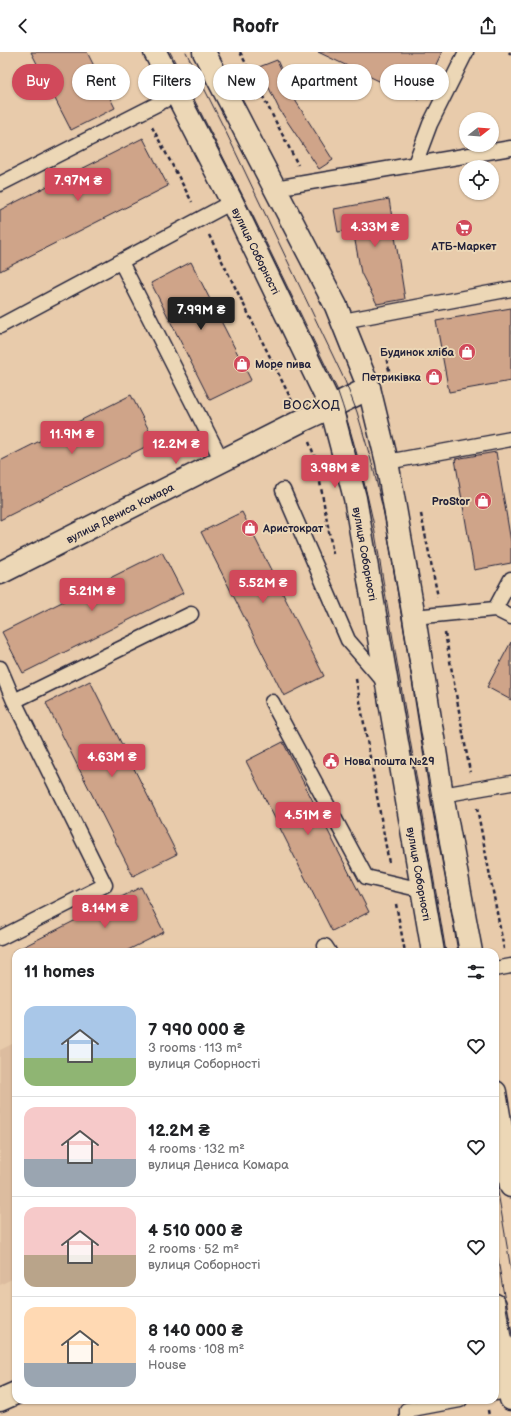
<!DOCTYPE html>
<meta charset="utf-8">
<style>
body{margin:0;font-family:"Balsamiq Sans",sans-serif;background:#f2f2f2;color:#202124;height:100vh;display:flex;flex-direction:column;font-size:15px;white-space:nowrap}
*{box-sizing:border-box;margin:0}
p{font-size:13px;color:#757577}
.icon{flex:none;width:22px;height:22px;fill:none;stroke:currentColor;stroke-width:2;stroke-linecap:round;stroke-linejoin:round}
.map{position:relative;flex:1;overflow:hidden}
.sheet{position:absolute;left:12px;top:896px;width:487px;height:456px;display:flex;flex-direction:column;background:#fff;border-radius:12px;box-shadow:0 1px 3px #0004}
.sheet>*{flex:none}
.banner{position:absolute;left:12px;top:12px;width:487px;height:36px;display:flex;gap:8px}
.needle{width:26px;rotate:73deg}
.fabs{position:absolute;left:459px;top:60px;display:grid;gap:8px}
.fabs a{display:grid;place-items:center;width:40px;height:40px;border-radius:50%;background:#fff;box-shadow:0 1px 3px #0004;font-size:20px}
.price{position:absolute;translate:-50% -34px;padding:0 9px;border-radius:4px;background:#d1495b;color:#fff;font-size:13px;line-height:26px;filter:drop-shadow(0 1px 2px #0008)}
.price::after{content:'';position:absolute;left:50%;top:24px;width:12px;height:9px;margin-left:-6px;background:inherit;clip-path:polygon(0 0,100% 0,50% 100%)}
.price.on{background:#222;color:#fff}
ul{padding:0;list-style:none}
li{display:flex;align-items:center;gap:12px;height:100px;padding:0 12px}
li+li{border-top:1px solid #e0e0e0}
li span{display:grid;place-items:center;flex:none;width:112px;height:80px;border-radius:12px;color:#555}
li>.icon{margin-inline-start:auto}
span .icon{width:48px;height:48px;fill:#fffc;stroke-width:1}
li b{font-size:17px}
h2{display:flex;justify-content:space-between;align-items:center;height:48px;padding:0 12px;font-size:17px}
.pill{padding:0 14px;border-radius:18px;background:#fff;box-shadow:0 1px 3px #0004;font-size:14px;line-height:36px}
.pill.on{background:#d1495b;color:#fff}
header{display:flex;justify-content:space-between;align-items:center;height:52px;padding:0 12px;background:#fff;font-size:18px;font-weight:600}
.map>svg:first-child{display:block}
</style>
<header><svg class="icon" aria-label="back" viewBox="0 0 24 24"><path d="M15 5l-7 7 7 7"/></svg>Roofr<svg class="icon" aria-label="share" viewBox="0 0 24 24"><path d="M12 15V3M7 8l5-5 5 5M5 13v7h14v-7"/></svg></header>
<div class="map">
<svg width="511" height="1364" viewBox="0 0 511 1364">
<rect width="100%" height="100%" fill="#e8cbab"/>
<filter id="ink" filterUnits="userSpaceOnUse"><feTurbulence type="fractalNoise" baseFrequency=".025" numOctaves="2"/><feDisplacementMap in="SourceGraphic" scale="8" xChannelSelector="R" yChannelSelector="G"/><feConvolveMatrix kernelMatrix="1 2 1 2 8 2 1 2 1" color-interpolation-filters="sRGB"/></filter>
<g filter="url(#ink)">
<path fill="#dcbc9f" d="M16 990V1225L0 1233V998Z"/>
<path fill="#cfa489" stroke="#22223b" d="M31 0H87L115 56 71 78Z
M318 0H442L419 48Z
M277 8 295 48 333 108 319 117 279 57 259 15Z
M143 86 168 134 0 219V158Z
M389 147 405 247 377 252 361 221 353 178 338 180 334 157Z
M191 210 251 328 210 348 151 231Z
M511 256V329L449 340 436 269Z
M131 343 155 390 0 468V409Z
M496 400 511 490V511L474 518 455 407Z
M242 460 324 624 284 644 201 480Z
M162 500 183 541 23 621 2 580Z
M511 590V648L487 635Z
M90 629 177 802 133 824 46 651Z
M283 690 369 860 332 879 246 709Z
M141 835 164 880 124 900H13Z"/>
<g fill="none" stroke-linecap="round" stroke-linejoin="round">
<defs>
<path id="service" d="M415 112 430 72 466 0
M0 132 177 42
M275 136 511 96
M121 210 222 409
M343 269 511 237
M0 274 232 150
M387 410 511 387
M283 438 348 588 386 632
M495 557 511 565
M414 565 495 557 511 527
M0 616 14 649 105 833 0 886
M14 649 191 562
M272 650 366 825 422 838
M442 743 511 731
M325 894 329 900
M495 917 511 914
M495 1341 510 1339
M407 1364V1358L460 1348"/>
<path id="minor" d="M0 1348 16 1341"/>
<path id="tertiary" d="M0 521 301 369 331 355 369 336"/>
<path id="secondary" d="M155 0 232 150 331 355 355 446 433 900
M204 0 336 254 369 336 387 410 414 565 442 743 471 900
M495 1040 511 1134
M495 1253 511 1347"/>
</defs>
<use href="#service" stroke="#22223b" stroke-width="17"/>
<use href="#minor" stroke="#22223b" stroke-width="25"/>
<use href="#tertiary" stroke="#22223b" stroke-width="25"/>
<use href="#secondary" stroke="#22223b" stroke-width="25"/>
<path stroke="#22223b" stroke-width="2.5" stroke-dasharray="4 3" stroke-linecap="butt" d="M240 0 298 113
M509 0 511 3
M152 75 192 150
M209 183 292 349
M385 301 390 322
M309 390 316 408 333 502
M421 462 438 545
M445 581 470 720
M356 627 389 811
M477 756 504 897
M396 852 405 900
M488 1358 489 1364"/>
<use href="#service" stroke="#ecd7b6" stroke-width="14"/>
<use href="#minor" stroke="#ecd7b6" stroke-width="22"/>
<use href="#tertiary" stroke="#ecd7b6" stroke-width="22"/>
<use href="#secondary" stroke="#ecd7b6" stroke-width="22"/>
<path stroke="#22223b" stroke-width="1" d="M170 0 253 164 337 337C352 380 363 424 373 469L446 900
M186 0 224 76 345 329 357 360 373 415 385 466 458 900
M495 1122 511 1218
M495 1190 511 1285"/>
</g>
</g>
<defs>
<symbol id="supermarket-disc" viewBox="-11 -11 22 22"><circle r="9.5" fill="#d1495b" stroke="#ecd7b6"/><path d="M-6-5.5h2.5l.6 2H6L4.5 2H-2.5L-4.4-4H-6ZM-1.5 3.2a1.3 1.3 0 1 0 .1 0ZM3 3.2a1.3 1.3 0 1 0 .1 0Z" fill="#fff"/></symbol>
<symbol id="shop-disc" viewBox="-11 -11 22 22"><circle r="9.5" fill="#d1495b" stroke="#ecd7b6"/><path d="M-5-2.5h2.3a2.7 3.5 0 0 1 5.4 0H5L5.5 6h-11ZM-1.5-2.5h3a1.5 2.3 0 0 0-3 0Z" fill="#fff"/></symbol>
<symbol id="civic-disc" viewBox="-11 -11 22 22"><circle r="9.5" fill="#d1495b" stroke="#ecd7b6"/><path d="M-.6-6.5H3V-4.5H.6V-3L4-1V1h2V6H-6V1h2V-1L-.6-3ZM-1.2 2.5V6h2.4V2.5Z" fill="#fff"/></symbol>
</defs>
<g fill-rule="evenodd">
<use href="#supermarket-disc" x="454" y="166" width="20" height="20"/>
<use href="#shop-disc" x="457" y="290" width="20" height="20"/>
<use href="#shop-disc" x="232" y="302" width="20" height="20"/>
<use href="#shop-disc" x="424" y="315" width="20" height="20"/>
<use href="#shop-disc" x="473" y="439" width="20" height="20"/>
<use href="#shop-disc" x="240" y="466" width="20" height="20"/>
<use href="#civic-disc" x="321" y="699" width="20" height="20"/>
</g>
<g text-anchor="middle" stroke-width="4" stroke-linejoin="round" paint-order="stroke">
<g font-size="11" font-weight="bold" fill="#22223b" stroke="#ecd7b6" text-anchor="end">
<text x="464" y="198" text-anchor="middle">АТБ-Маркет</text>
<text x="454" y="304">Будинок хліба</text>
<text x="255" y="316" text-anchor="start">Море пива</text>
<text x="421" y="329">Петриківка</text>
<text x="470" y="453">ProStor</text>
<text x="263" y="480" text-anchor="start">Аристократ</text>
<text x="344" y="713" text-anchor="start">Нова пошта №29</text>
</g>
<g font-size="11" fill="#22223b" stroke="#ecd7b6">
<text transform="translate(256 199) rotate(64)" y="4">вулиця Соборності</text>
<text transform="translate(120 461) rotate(-27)" y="4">вулиця Дениса Комара</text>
<text transform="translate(365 502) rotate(80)" y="4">вулиця Соборності</text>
<text transform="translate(419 822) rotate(80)" y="4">вулиця Соборності</text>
</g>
<g font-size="13" letter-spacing="1" fill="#22223b" stroke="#ecd7b6">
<text x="312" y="357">ВОСХОД</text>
</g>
</g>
</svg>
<div class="fabs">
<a><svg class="needle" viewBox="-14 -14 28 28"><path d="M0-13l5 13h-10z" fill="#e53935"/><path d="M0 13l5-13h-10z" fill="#757577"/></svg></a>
<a><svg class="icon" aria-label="locate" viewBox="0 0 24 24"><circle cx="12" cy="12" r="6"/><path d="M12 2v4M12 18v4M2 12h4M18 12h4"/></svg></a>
</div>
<b class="price" style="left:78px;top:150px">7.97M ₴</b>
<b class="price" style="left:375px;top:196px">4.33M ₴</b>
<b class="price on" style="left:201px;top:279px">7.99M ₴</b>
<b class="price" style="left:72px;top:403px">11.9M ₴</b>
<b class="price" style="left:176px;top:413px">12.2M ₴</b>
<b class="price" style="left:335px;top:437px">3.98M ₴</b>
<b class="price" style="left:263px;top:552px">5.52M ₴</b>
<b class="price" style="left:92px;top:560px">5.21M ₴</b>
<b class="price" style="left:112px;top:726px">4.63M ₴</b>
<b class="price" style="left:308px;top:784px">4.51M ₴</b>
<b class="price" style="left:105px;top:877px">8.14M ₴</b>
<div class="banner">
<a class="pill on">Buy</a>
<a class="pill">Rent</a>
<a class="pill">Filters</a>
<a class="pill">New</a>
<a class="pill">Apartment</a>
<a class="pill">House</a>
</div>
<section class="sheet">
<h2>11 homes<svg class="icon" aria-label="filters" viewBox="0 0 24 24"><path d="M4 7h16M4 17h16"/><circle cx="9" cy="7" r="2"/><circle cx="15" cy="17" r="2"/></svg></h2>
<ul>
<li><span style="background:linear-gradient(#a9c7e8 65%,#8fb573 0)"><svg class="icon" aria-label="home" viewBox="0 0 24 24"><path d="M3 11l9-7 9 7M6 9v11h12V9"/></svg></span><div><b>7 990 000 ₴</b><p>3 rooms · 113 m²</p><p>вулиця Соборності</p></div><svg class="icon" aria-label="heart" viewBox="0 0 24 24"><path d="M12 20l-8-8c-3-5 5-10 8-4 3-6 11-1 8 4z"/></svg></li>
<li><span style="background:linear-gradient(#f6c9c9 65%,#9aa5b1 0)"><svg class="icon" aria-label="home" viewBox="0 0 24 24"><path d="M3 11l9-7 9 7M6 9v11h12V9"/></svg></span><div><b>12.2M ₴</b><p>4 rooms · 132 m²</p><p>вулиця Дениса Комара</p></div><svg class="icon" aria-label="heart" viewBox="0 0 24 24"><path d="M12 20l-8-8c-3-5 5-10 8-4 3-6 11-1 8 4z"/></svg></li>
<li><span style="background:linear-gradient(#f6c9c9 60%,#b9a48a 0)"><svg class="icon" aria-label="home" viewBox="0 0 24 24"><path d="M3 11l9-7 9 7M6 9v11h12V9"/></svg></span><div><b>4 510 000 ₴</b><p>2 rooms · 52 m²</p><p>вулиця Соборності</p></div><svg class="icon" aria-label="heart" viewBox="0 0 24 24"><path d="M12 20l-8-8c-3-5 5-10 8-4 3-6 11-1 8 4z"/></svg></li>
<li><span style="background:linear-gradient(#ffd9b3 70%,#9aa5b1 0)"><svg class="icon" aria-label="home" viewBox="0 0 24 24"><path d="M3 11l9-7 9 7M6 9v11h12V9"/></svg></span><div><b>8 140 000 ₴</b><p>4 rooms · 108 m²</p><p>House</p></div><svg class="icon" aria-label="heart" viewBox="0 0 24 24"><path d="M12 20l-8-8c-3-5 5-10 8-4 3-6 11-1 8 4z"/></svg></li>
</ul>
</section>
</div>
